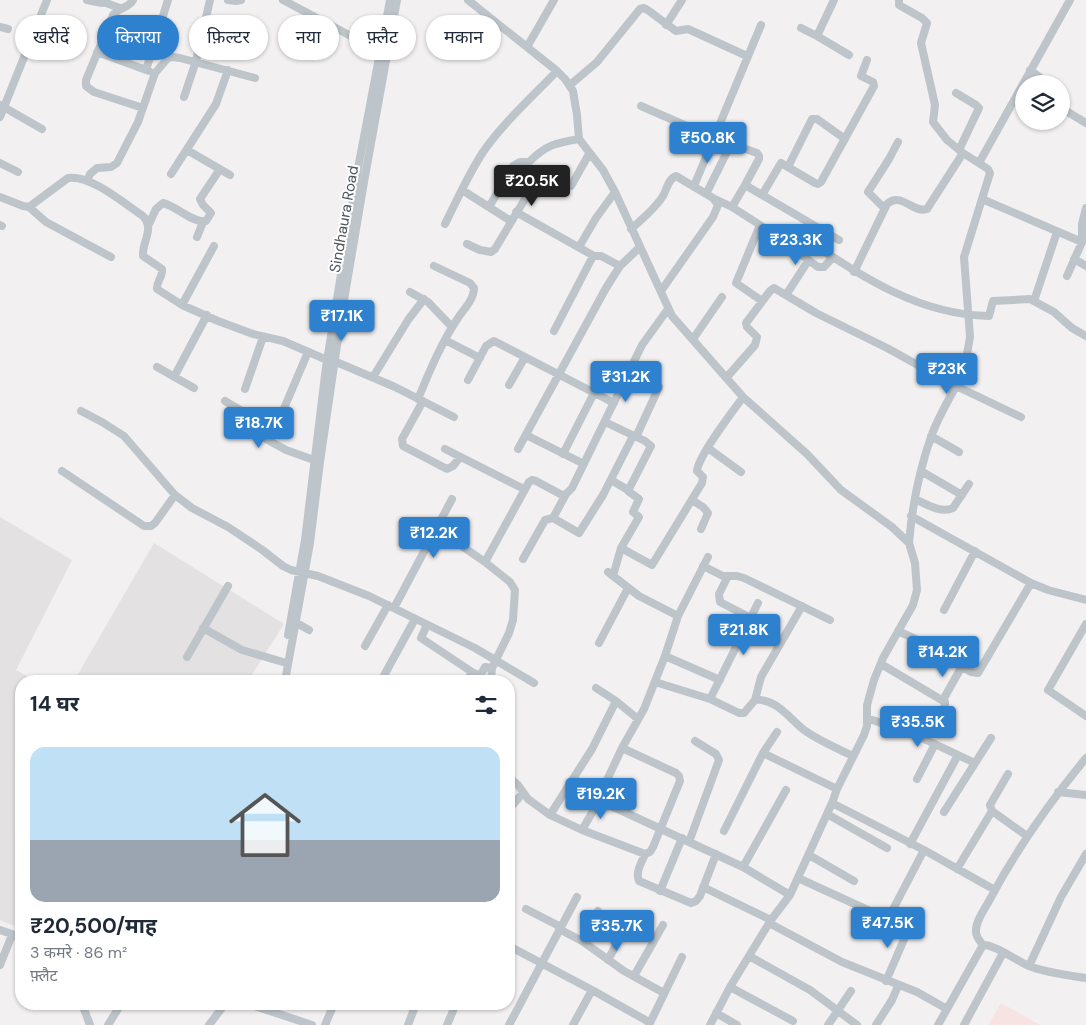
<!DOCTYPE html>
<html lang="hi">
<meta charset="utf-8">
<style>
body{margin:0;font-family:"DM Sans","Noto Sans Devanagari",sans-serif;background:#f6f6f7;color:#1f2937;height:100vh;display:flex;flex-direction:column;font-size:19px;white-space:nowrap}
*{box-sizing:border-box;margin:0}
p{font-size:16px;color:#747a83}
.icon{flex:none;width:28px;height:28px;fill:none;stroke:currentColor;stroke-width:2;stroke-linecap:round;stroke-linejoin:round}
.map{position:relative;flex:1;overflow:hidden}
.panel{position:absolute;left:15px;top:675px;width:500px;height:335px;display:flex;flex-direction:column;background:#fff;border-radius:20px;box-shadow:0 1px 4px #0004}
.panel>*{flex:none}
.banner{position:absolute;left:15px;top:15px;width:500px;height:45px;display:flex;gap:10px}
.controls{position:absolute;left:1015px;top:75px;display:grid;gap:10px}
.controls a{display:grid;place-items:center;width:55px;height:55px;border-radius:50%;background:#fff;box-shadow:0 1px 4px #0004;font-size:25px}
.price{position:absolute;translate:-50% -42px;padding:0 11px;border-radius:5px;background:#2e81ce;color:#fff;font-size:16px;line-height:32px;filter:drop-shadow(0 1px 2px #0008)}
.price::after{content:'';position:absolute;left:50%;top:30px;width:15px;height:11px;margin-left:-8px;background:inherit;clip-path:polygon(0 0,100% 0,50% 100%)}
.price.on{background:#222;color:#fff}
ul{padding:0;list-style:none}
li{display:grid;align-content:center;gap:10px;height:265px;padding:0 15px}
li+li{border-top:1px solid #e0e1e3}
li span{display:grid;place-items:center;height:155px;border-radius:15px;color:#555}
li>.icon{margin-inline-start:auto}
span .icon{width:90px;height:90px;fill:#fffc;stroke-width:1}
li b{font-size:21px}
h2{display:flex;justify-content:space-between;align-items:center;height:60px;padding:0 15px;font-size:21px}
.tag{padding:0 18px;border-radius:22px;background:#fff;box-shadow:0 1px 4px #0004;font-size:18px;line-height:45px}
.tag.on{background:#2e81ce;color:#fff}
.map>svg:first-child{display:block}
</style>
<div class="map">
<svg width="1086" height="1025" viewBox="0 0 1086 1025">
<rect width="100%" height="100%" fill="#f2f0f0"/>
<path fill="#e3e1e1" d="M0 517 72 560 16 670 36 681H21V929L0 920Z
M154 543 284 624 248 681H74Z"/>
<path fill="#f8e3e3" d="M1001 1003 1040 1025H988Z"/>
<g fill="none" stroke-linecap="round" stroke-linejoin="round">
<path stroke="#bdc5cb" stroke-width="8" d="M87 0 102 3
M104 0 106 3 120 8
M133 0C128 9 119 7 113 15L86 80V86L94 92 143 108
M228 0 236 1 241 0
M283 0 381 52
M468 0 557 71 565 79 573 91 577 115 579 139 603 170 615 192 672 316 743 397 807 454 841 490 892 527 909 543 915 563 917 590 913 605 883 658 874 680 867 705V726L864 735 837 789 832 803 790 895 771 920 730 987 710 1025
M834 0 817 36 849 55
M899 0V5L922 18 927 23 921 43 935 105 933 122 947 140 963 153 988 169 990 173 964 257 970 337 964 371C953 393 939 414 931 437 919 471 912 507 909 543
M666 25 682 0
M0 27 8 29
M801 28 817 36
M527 47 554 0
M97 52 149 71
M146 70 168 0
M1030 70 1049 84
M570 85 597 62 640 9 644 8 649 11 676 31 688 29 747 56
M956 93 976 105 979 108 959 150
M184 97 196 61 210 0
M0 105 42 129
M641 106 714 138 757 153 759 156V159L745 185 839 240
M1061 108 1086 123
M0 117 47 0
M187 150 230 175
M0 163 18 172
M979 163 1070 0
M788 167 812 119H817L845 139
M171 174 216 104 228 70
M87 181 90 174 97 168 111 167 117 163 138 122 155 73 168 58 173 57 180 58 255 78
M694 186 761 25
M462 190 511 221
M706 194 731 144
M762 195 781 163 815 183 818 184 821 182 874 86 873 82 861 76 867 60
M0 197 23 206 29 207 46 222 111 257
M715 199 732 207 760 225 818 267H824L833 257
M982 199 1082 242
M29 207 68 178C90 174 125 204 143 216 155 229 142 241 143 256L162 269C163 277 156 282 157 289L182 305 218 321 253 334 283 341 327 360
M489 207 513 166 520 162H529C546 145 555 143 579 139
M732 207 745 185
M884 208 868 192 889 159 898 142
M516 212 594 256
M149 224 156 209 163 203C176 206 194 224 206 221L211 213 203 205 200 199 220 169
M445 224C457 200 468 175 483 152 504 122 532 97 557 71
M0 225 2 226
M760 225 736 283 762 301
M631 229C642 219 655 209 663 196 667 189 668 179 676 176L713 198 718 205 713 217 661 291
M197 237 203 222
M809 241C863 278 921 315 989 316L993 301 1030 299 1054 312 1072 328 1086 336
M467 244 480 250 491 252 495 249 537 179 545 175 564 186H571L589 154
M579 247 596 218 615 192
M1074 259 1086 266
M854 272 887 204C901 191 913 214 927 209L963 153
M1067 276 1082 242V224L1086 208
M410 292 428 302 452 327
M786 295 808 261
M1034 301 1057 232
M182 305 214 246
M554 331 592 258 594 256H601L620 266
M693 339 722 297
M445 340 480 358
M334 361 395 387 454 417
M157 367 194 388
M174 377 207 315
M373 377 408 320 424 299
M727 377 755 345 757 337 747 327 746 323 770 291 774 288 816 313 887 348 956 386 1021 417
M468 380 486 346 494 341 614 403
M509 385 525 357
M245 389 263 337
M418 399C430 370 442 341 460 315 466 307 474 298 474 288L470 283 434 266
M225 401 247 414 266 439 286 450 314 460
M423 401 402 439 403 446 447 469 453 466 460 457
M81 411 102 422 124 436 175 495 192 508 228 527 261 549 283 566 291 570 318 576 369 596 475 648 534 683
M282 413 308 352
M605 422 645 441 651 446 628 491 639 499 633 512 639 517 621 548 652 565 702 483 703 477 697 471C698 456 733 411 743 397
M526 435 584 464
M931 436 959 452
M636 437 659 387
M708 448 741 472
M445 449 524 489
M518 449 606 288 620 266 640 247
M563 454 594 393
M62 471 144 526H151L155 523 175 495
M921 471 962 495
M611 480 628 490
M915 499C926 504 941 514 953 508L969 484
M692 500 703 507 708 513 701 529
M911 516 1031 583 1048 590 1086 600
M553 518 579 533 603 495 633 436
M437 529 485 562 510 582 515 590 513 620 509 633 492 668 491 681
M708 557 678 616 665 656 644 709 622 748 599 797 607 804 743 867 790 895
M523 559 545 520 553 518 566 494
M485 562 529 482 532 480 536 481 562 495 566 494 572 488 642 345 668 309
M703 566 723 576H737L744 578 830 620
M608 572 639 596 678 616
M613 576 621 548
M728 576 719 594 720 602 751 618
M394 608 452 499
M944 610 975 551
M295 622 309 630
M1086 624 1048 690 1086 716
M427 625 421 638 472 672 467 681
M203 628 242 650 283 662
M898 631 924 643 971 672 978 673 1031 583
M288 635 305 540 326 367 359 163 390 0
M599 643 628 588
M365 646 388 605
M665 656 720 680
M187 657 228 586
M881 664 945 702V705L926 740
M472 672 480 676 485 667 492 668
M285 681 310 543 320 462 341 318 364 182 397 0
M381 681 415 619
M655 682 710 699 739 713H744L755 700C776 698 790 719 804 730 819 741 837 748 853 756
M596 688 616 701 638 719
M710 699 758 603
M755 700 761 677 802 606
M943 700 962 666
M867 718 920 737 975 763
M763 753 837 789
M1008 774 990 805 992 811 1027 836
M509 777 518 785 528 799 550 815 582 830 645 854 650 852 653 847 680 781 679 776 676 773 622 748
M917 779 935 744
M1058 792 1086 795
M832 803 924 850 995 890
M509 809 523 793
M944 812 991 738
M827 814 887 848
M550 815 592 749 616 701
M582 830 600 799
M724 831 763 753 777 732
M689 842 719 760 716 754 695 741
M910 844 958 755
M645 854C642 862 635 872 639 881L691 903 696 901 700 896 716 854
M809 855 854 881
M743 867 786 790
M957 869 992 811
M798 878 883 917H887L890 915 924 850
M703 887 771 920
M660 891 682 838
M526 909 561 927
M769 923 842 962 917 992 947 1009
M559 929 582 941 624 971 664 993
M0 930 21 937
M582 941 598 911
M983 945C980 941 976 937 976 932 975 922 984 910 989 901 1016 850 1049 803 1086 758
M509 946 592 990 649 1022
M749 956 810 990 857 1025
M608 960 625 928
M0 965 12 935
M1029 966 1061 897 1086 854
M634 976 663 925
M886 981 909 928 887 917
M730 987 793 1021
M82 1004 90 1025
M249 1004 312 1025
M716 1013 737 1025
M108 1025 121 1004
M209 1025 225 1004
M325 1025 334 1004
M408 1025 416 1004
M447 1025 456 1004
M509 1025 577 897
M573 1025 592 990
M649 1025 682 957
M828 1025 851 991
M876 1025 892 1000 898 986
M938 1025 983 945C994 944 1017 961 1029 966 1047 973 1067 975 1086 978
M964 1025 1003 953"/>
</g>
<g text-anchor="middle" stroke-width="4" stroke-linejoin="round" paint-order="stroke">
<g font-size="15" fill="#4a545b" stroke="#fff">
<text transform="translate(344 219) rotate(-80)" y="5">Sindhaura Road</text>
</g>
</g>
</svg>
<div class="controls">
<a><svg class="icon" aria-label="layers" viewBox="0 0 24 24"><path d="M12 4l9 5-9 5-9-5zM3 14l9 5 9-5"/></svg></a>
</div>
<b class="price" style="left:708px;top:164px">₹50.8K</b>
<b class="price on" style="left:532px;top:207px">₹20.5K</b>
<b class="price" style="left:796px;top:266px">₹23.3K</b>
<b class="price" style="left:342px;top:342px">₹17.1K</b>
<b class="price" style="left:947px;top:395px">₹23K</b>
<b class="price" style="left:626px;top:403px">₹31.2K</b>
<b class="price" style="left:259px;top:449px">₹18.7K</b>
<b class="price" style="left:434px;top:559px">₹12.2K</b>
<b class="price" style="left:744px;top:656px">₹21.8K</b>
<b class="price" style="left:943px;top:678px">₹14.2K</b>
<b class="price" style="left:918px;top:748px">₹35.5K</b>
<b class="price" style="left:601px;top:820px">₹19.2K</b>
<b class="price" style="left:888px;top:949px">₹47.5K</b>
<b class="price" style="left:617px;top:952px">₹35.7K</b>
<div class="banner">
<a class="tag">खरीदें</a>
<a class="tag on">किराया</a>
<a class="tag">फ़िल्टर</a>
<a class="tag">नया</a>
<a class="tag">फ़्लैट</a>
<a class="tag">मकान</a>
</div>
<section class="panel">
<h2>14 घर<svg class="icon" aria-label="filters" viewBox="0 0 24 24"><path d="M4 7h16M4 17h16"/><circle cx="9" cy="7" r="2"/><circle cx="15" cy="17" r="2"/></svg></h2>
<ul>
<li><span style="background:linear-gradient(#bfe0f5 60%,#9aa5b1 0)"><svg class="icon" aria-label="home" viewBox="0 0 24 24"><path d="M3 11l9-7 9 7M6 9v11h12V9"/></svg></span><div><b>₹20,500/माह</b><p>3 कमरे · 86 m²</p><p>फ़्लैट</p></div></li>
</ul>
</section>
</div>
